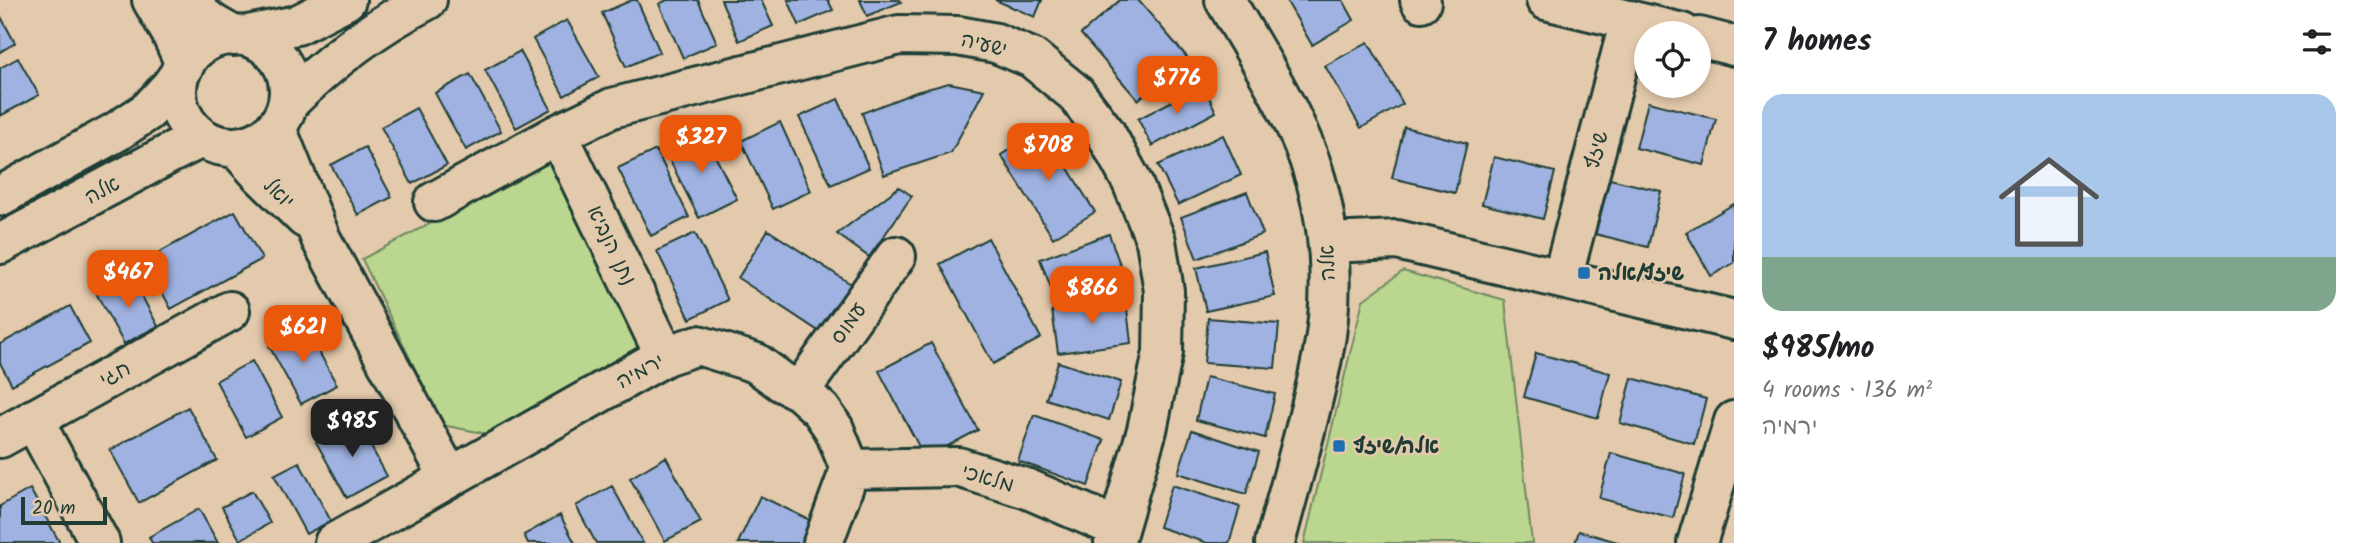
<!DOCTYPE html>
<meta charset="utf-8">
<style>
body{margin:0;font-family:Kalam,"Playpen Sans Hebrew",sans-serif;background:#f2f2f2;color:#202124;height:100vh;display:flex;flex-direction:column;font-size:26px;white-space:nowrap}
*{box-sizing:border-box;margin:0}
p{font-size:23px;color:#757577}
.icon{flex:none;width:38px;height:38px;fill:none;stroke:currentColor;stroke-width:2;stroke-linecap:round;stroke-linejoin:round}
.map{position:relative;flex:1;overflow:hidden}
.sheet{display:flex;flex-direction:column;background:#fff;width:630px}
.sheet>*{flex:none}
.tools{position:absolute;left:1634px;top:21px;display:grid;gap:14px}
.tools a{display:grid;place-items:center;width:77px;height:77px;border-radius:50%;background:#fff;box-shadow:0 4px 10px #0003;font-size:35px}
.scale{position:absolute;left:21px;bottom:18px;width:86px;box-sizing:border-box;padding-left:7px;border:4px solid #1f3d34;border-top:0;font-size:19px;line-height:24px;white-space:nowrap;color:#1f3d34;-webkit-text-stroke:5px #e4caac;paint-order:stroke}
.price{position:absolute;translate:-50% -60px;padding:0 16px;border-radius:14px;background:#ea580c;color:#fff;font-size:23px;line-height:46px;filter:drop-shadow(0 2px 4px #0008)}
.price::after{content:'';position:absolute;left:50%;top:42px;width:21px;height:16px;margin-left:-10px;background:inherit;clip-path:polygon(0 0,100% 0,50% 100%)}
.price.on{background:#222;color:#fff}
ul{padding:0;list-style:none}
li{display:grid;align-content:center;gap:14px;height:371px;padding:0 28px}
li span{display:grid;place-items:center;height:217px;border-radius:21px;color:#555}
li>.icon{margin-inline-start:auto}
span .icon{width:126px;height:126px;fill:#fffc;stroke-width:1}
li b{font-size:30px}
h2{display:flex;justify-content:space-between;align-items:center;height:84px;padding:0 28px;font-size:30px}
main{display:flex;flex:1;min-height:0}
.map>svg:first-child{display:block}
</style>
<main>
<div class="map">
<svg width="1734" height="543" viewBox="0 0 1734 543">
<rect width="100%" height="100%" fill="#e4caac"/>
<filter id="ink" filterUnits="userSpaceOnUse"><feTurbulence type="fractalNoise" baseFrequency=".0143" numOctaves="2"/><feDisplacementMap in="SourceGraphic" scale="14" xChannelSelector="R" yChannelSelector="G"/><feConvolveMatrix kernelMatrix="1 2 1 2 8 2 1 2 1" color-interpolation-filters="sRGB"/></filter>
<g filter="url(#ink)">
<path fill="#bbd68e" stroke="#6d8a61" stroke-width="2" d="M549 161 647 358 498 436 442 425 362 259Z
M1403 271 1505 300 1532 543H1304L1363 300Z"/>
<path fill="#a0b2e1" stroke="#1f3d34" stroke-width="2" d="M632 0H637L660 52 626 67 602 13Z
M667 0H698L717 43 683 58 659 4Z
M721 0H761L773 26 739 41Z
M788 0H828L833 10 799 25Z
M860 0H900L901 2 867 16Z
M995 0H1042L1035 17Z
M1120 0H1138L1187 57 1138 100 1081 34Z
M1286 0H1343L1354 20 1312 45Z
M0 15 15 43 0 52Z
M567 20 599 77 564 96 533 39Z
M1368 42 1403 104 1361 128 1325 66Z
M520 51 551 109 516 128 485 70Z
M18 58 39 95 0 116V68Z
M470 74 501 131 466 150 435 93Z
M949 83 984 90 951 153 884 175 862 113 916 92Z
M1203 85 1216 112 1152 146 1138 119Z
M838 99 869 168 831 185 799 117Z
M1648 102 1716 119 1704 165 1636 148Z
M416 108 447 165 412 184 381 127Z
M780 122 811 191 773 209 741 141Z
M1404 127 1467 143 1455 193 1392 178Z
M1043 128 1095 212 1053 238 1001 155Z
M703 132 737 199 699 218 665 151Z
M1223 135 1241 175 1178 205 1158 165Z
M365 147 392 197 358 215 331 165Z
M656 150 689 217 651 236 618 168Z
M1494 157 1555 172 1543 219 1482 204Z
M1597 176 1661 191 1648 247 1583 231Z
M899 187 912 196 869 257 837 234Z
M1247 192 1263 234 1197 259 1181 217Z
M1734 204V263L1711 276 1686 232Z
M235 211 262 259 171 309 145 260Z
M768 230 854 286 823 334 738 278Z
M695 233 728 300 690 319 657 251Z
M1109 234 1123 273 1055 298 1040 259Z
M988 238 1041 338 993 364 940 264Z
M1265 252 1275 296 1206 311 1196 268Z
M131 276 158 326 124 344 97 295Z
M1126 300 1131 343 1058 353 1052 310Z
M70 306 90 343 12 385 0 363V344Z
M1208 318 1279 324 1275 368 1204 363Z
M305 326 337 385 301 404 269 346Z
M931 343 978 430 925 458 879 371Z
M1536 353 1610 373 1598 418 1524 397Z
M252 361 282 417 246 437 216 381Z
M1058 362 1121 382 1109 420 1046 399Z
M1206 377 1275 394 1265 438 1196 420Z
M1632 378 1706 399 1694 444 1620 423Z
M188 407 217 460 139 503 110 450Z
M1034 415 1104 440 1088 486 1018 461Z
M356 419 387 476 347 498 316 442Z
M1192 430 1259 452 1246 494 1178 473Z
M1611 453 1685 474 1673 518 1599 498Z
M666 457 701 522 665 541 630 478Z
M299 462 331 521 306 534 274 475Z
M1172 485 1240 507 1229 543H1207L1159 527Z
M612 486 643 543H596L576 506Z
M30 489 60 543H0V506Z
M252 491 270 523 240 540 222 507Z
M760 496 818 524 810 543H738Z
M199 509 218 543H152L149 537Z
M560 515 575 543H528L524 535Z
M1579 531 1621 543H1575Z"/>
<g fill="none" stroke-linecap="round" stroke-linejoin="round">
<defs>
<path id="minor" d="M152 0 170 31 185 64
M182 0 213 24 234 36
M1225 0C1254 50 1290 106 1309 159 1331 219 1335 291 1323 353 1311 416 1291 481 1275 543
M1420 0 1421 2
M1546 0 1682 33
M177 91a56 56 0 1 1 112 0a56 56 0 1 1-112 0Z
M243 36 297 25 346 0
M1699 37 1734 46
M288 103C330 61 374 27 427 0
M276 128 321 239 449 477
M558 134 665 356
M236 147 261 175 305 218
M0 196 116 132 148 111 171 86 181 72
M434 202 558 134 612 108 899 35 958 36 996 43 1032 58 1075 93 1105 132 1132 182 1156 241 1164 291 1163 352 1147 430 1114 543
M1328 243 1397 240 1734 320
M0 244 169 154 197 140H206
M1562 279 1630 20
M800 391 896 256
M33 419 100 543
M0 438 230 311
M850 469 958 467 1028 489 1118 528
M334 543 665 356 698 345 756 363 782 382 800 391 821 410 834 429 850 469 823 543
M1697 543 1734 421"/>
</defs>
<use href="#minor" stroke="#1f3d34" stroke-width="44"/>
<use href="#minor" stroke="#e4caac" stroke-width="38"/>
</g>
</g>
<g fill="#1f6fb2" stroke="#e4caac" stroke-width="2.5">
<rect x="1577" y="266" width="14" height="14" rx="3.5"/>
<rect x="1332" y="439" width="14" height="14" rx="3.5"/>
</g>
<g text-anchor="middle" stroke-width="5" stroke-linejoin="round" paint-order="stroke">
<g font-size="21" fill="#1f3d34" stroke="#e4caac">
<text transform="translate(984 44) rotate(14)" y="7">ישעיה</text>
<text transform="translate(1596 150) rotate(-75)" y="7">שיזף</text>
<text transform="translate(102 190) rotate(-28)" y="7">אלה</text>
<text transform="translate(279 193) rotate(44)" y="7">יואל</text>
<text transform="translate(612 245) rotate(64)" y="7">נתן הנביא</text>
<text transform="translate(1327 263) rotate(-92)" y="7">אלה</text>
<text transform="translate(848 323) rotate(-55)" y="7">עמוס</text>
<text transform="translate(640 371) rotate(-28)" y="7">ירמיה</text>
<text transform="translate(115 374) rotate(-29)" y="7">חגי</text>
<text transform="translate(988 478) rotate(16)" y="7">מלאכי</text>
</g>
<g font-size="21" font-weight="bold" fill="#1f3d34" stroke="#e4caac" text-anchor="start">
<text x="1598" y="280">שיזף/אלה</text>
<text x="1353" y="453">אלה/שיזף</text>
</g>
</g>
</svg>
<div class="tools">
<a><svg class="icon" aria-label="locate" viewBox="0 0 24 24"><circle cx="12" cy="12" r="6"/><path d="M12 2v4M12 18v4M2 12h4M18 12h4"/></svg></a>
</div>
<div class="scale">20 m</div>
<b class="price" style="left:1177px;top:116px">$776</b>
<b class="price" style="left:701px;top:175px">$327</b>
<b class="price" style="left:1048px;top:183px">$708</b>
<b class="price" style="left:128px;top:310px">$467</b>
<b class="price" style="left:1092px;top:326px">$866</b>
<b class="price" style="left:303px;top:365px">$621</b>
<b class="price on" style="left:352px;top:459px">$985</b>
</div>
<section class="sheet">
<h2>7 homes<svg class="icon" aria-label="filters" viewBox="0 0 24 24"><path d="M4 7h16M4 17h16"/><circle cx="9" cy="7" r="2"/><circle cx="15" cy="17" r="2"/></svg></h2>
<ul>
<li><span style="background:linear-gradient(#a9c7e8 75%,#7fa58c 0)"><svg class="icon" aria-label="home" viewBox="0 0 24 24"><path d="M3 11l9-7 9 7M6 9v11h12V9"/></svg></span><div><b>$985/mo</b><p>4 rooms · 136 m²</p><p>ירמיה</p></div></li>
</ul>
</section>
</main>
